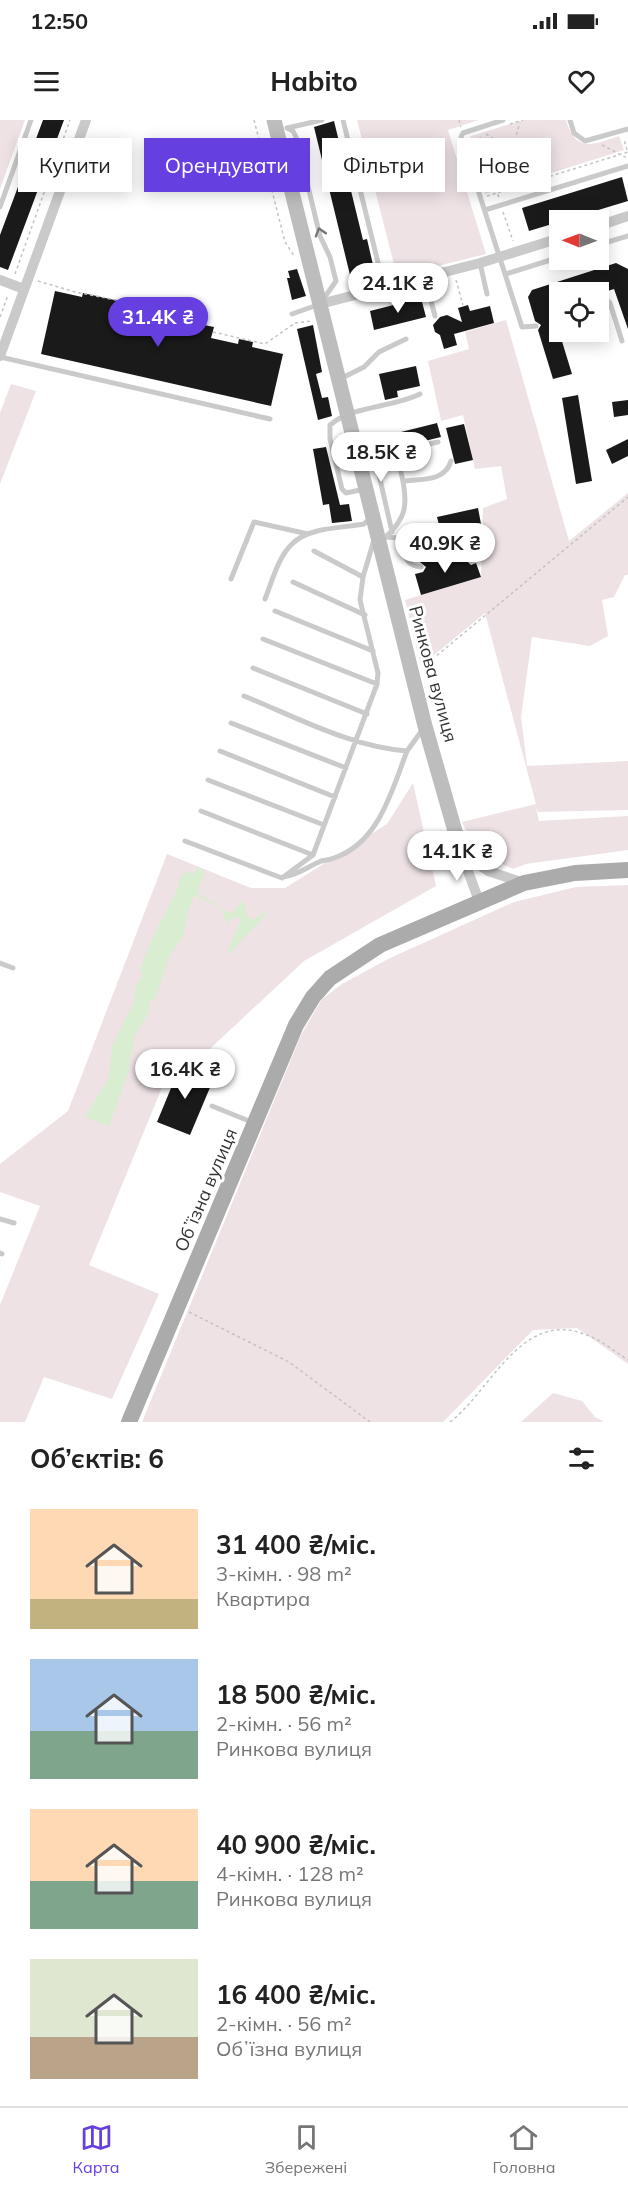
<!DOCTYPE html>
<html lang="uk">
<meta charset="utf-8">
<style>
body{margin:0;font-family:Mulish,sans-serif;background:#f2f2f2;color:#222;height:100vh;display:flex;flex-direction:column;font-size:22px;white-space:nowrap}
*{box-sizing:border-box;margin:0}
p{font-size:20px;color:#767676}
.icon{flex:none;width:33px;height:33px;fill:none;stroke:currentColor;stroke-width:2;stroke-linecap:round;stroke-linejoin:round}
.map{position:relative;height:1302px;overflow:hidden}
.sheet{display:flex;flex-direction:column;background:#fff;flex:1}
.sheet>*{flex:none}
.guide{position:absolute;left:18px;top:18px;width:592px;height:54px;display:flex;gap:12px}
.needle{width:39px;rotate:271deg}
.controls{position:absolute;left:549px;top:90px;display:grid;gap:12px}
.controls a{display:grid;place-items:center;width:60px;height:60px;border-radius:0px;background:#fff;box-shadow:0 3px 15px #0003;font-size:30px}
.price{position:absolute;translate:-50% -51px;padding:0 14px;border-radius:21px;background:#fff;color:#222;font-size:20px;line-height:39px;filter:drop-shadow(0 2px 3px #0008)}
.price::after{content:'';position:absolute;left:50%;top:36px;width:18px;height:14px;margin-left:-9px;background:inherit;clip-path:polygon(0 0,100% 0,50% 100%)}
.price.on{background:#653fdf;color:#fff}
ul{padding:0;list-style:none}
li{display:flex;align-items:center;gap:18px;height:150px;padding:0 30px}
li span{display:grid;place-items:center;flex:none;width:168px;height:120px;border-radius:0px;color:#555}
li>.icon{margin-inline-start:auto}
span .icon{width:72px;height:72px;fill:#fffc;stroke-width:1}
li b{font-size:26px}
h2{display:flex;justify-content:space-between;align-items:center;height:72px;padding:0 30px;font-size:26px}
.pill{padding:0 21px;border-radius:0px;background:#fff;box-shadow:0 3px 15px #0003;font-size:21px;line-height:54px}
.pill.on{background:#653fdf;color:#fff}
.status{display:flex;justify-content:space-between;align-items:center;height:42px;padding:0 30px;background:#fff;direction:ltr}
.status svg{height:16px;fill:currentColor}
header{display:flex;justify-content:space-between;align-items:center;height:78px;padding:0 30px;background:#fff;font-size:27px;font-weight:700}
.menu{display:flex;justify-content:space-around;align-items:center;height:84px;border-top:2px solid #e0e0e0;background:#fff;font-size:16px;color:#767676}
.menu a{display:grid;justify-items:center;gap:3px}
.menu .on{color:#653fdf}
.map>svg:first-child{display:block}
</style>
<div class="status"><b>12:50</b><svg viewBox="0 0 49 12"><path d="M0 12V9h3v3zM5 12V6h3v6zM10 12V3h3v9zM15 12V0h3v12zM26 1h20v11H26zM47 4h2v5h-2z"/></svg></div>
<header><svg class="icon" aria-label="menu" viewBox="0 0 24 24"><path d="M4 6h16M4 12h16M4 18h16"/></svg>Habito<svg class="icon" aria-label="heart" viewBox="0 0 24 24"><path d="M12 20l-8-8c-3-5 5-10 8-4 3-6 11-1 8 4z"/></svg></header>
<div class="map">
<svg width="628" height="1302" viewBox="0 0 628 1302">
<rect width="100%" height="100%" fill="#fff"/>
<path fill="#eee2e5" d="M0 0H25L0 69Z
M357 0H479L448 10 486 134 397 156Z
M523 0H566C576 33 592 25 619 16L624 30 485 74 467 22 471 16Z
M506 200 569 421 628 373V455H625L614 477 602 480 608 516 590 526 532 517 521 597 527 646 628 641V690L538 692 536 688 539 701 628 696V730L526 744 513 749C489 739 473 727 462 702L536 684 485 493 421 546 405 480 481 457 483 388 507 379 501 346 475 349 463 295 441 301 428 241 469 229 465 212Z
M11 264 36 271 0 364V293Z
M413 663 436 766 304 841 199 939 177 931 89 1145 159 1174 112 1279 44 1257 25 1302H0V1185L40 1086 0 1072V1044L68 991 167 734 251 768H285L387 704Z
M628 765V1244L577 1208 533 1210 443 1302H142L301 915 322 879 342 864 390 838 514 782 576 767Z
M553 1273 582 1281 595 1297 604 1302H521Z"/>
<path fill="#d9edd0" d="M198 746 205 753 197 773 228 792 232 793 243 780 247 796 252 800 271 789 229 834 227 833 241 800 237 797 230 800 228 806 222 789 195 775 188 791 183 817 169 837 155 880H149V892L135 915 128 954 109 1006 85 997 109 958 112 926 134 882 135 867 143 856 140 850 150 823 179 766V760L186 751 194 754Z"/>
<path fill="#1a1a1a" d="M43 0H64L8 150 0 147V115Z
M334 1 363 120 367 119 374 149 350 155 314 7Z
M622 57 628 81 529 111 522 88Z
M616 143 628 149V209L614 169 598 174 560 172V186L552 189 554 195 550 200 557 205 572 254 553 259 538 210 541 205 535 201 528 177 532 170Z
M297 149 306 176 292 180 287 158H290L288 151Z
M55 171 82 177 83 173 164 191 161 206 182 211 184 201 214 207 211 218 238 224 239 219 253 222 252 227 283 234 271 286 41 234Z
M421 178 426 197 374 210 370 191Z
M468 185 470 191 490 186 494 203 454 214 457 225 444 229 440 215 435 212 433 205 440 197 447 195 462 202 458 188Z
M313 205 322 252 316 254 322 278 328 277 332 296 318 300 297 209Z
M416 246 420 266 397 271 398 277 385 280 379 254Z
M578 275 592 361 576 364 562 278Z
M628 280V295L614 297 612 282Z
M437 303 441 317 400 327 397 313Z
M464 304 473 340 455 344 446 308Z
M628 319V336L612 344 606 330Z
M326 327 340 385 349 384 352 401 332 403 329 384 323 385 313 329Z
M478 388 481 404 441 413 437 397Z
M453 432 451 438 453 442 465 439 471 445 476 443 481 457 421 475 415 454 423 452 426 447 420 442Z
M181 944 214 958 190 1015 157 1002Z"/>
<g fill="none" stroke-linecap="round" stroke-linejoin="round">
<path stroke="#c3c3c3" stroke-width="1.5" stroke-dasharray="3 3" stroke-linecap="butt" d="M254 0 285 122 295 137
M459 0 461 7
M510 4 523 0
M486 14 550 56
M480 17 499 78
M602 25 627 38
M498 72 520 3
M487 76 628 32 624 20
M503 92 513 121
M15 154 70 0
M456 160 463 185
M38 161 75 172 167 190 182 203
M0 197 8 175
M213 212 265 224 295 203 312 201
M423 547 628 377
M189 1192 289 1242 370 1302
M450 1302C490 1272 521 1190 584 1214 600 1219 614 1231 628 1240"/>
<path stroke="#cacaca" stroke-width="5" d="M343 0 384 167
M503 0 463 13 461 17 522 207 536 206
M570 0 574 13 585 21 628 9
M287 8 293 11 296 17 320 116 330 137 336 161 320 184 292 194
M287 8 322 0
M0 87 31 0
M485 90 628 46
M598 125 628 116
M480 143 487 174
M506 154 560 137
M425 158 435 196
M598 182 606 179 610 183 622 221
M555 200 560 199
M0 237 270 299
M340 259 364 247 379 232 406 219
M356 320C367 323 382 325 392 332 399 336 399 344 401 352 409 386 407 399 380 422
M372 324 392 412
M397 337 405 329 438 322
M403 361C421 359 445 362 451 341
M365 369 346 373 342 369 330 319V305C354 285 392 288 420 274
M386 417 399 418 404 430 420 432 457 424 469 432 472 440
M404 430C405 441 410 446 421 447
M314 431 363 457
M456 438 461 436 460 426
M231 459 254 402 308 414
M293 462 365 495
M265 479C272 462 278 437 292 424 308 407 343 408 364 404L371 397
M275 491 373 531
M263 519 377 564
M253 548 367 594
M244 576C296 597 351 627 407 631L423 609
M231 603 346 648
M220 631 335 677
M208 660 324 705
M201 691 313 735
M185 721 282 758 313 735 377 564 378 553 360 480 363 457 374 420
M283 757C298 755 307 747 321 741 325 740 330 740 334 738 379 723 392 670 407 631
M0 843 13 848
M212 986 254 1003
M0 1099 14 1103
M0 1133 2 1134"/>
<path stroke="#cacaca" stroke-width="10" d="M598 106 628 96
M0 160 24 169
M320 184 480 143 560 118
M0 236 86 0
M461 732 488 751 524 763
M462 735 479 781"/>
<path stroke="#bdbdbd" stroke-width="15" d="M274 0 425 606 461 732"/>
<path stroke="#ababab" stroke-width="16" d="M129 1302 296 905 313 877 330 858 380 825 524 763 575 753 628 750"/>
</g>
<defs><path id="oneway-chevron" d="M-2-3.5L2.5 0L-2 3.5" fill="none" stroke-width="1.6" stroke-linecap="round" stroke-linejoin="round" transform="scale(1.5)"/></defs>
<use stroke="#777" href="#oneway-chevron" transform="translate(320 112) rotate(-107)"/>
<g text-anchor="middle" stroke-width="6" stroke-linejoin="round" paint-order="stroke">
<g font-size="18" fill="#333" stroke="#fff">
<text transform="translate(433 554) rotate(75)" y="6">Ринкова вулиця</text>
<text transform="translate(206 1070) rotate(-67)" y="6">Обʼїзна вулиця</text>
</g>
</g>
</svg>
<div class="controls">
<a><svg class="needle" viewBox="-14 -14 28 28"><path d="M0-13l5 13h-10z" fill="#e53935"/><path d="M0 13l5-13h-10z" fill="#767676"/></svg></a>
<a><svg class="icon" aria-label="locate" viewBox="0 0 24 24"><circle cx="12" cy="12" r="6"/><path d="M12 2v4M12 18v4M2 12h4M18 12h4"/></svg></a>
</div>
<b class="price" style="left:398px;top:194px">24.1K ₴</b>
<b class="price on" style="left:158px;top:228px">31.4K ₴</b>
<b class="price" style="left:381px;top:363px">18.5K ₴</b>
<b class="price" style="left:445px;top:454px">40.9K ₴</b>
<b class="price" style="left:457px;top:762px">14.1K ₴</b>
<b class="price" style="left:185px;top:980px">16.4K ₴</b>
<div class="guide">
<a class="pill">Купити</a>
<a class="pill on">Орендувати</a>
<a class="pill">Фільтри</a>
<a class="pill">Нове</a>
</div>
</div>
<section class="sheet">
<h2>Об’єктів: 6<svg class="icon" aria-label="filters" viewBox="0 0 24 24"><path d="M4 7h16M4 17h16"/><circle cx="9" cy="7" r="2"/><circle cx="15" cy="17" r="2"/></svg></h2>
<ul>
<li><span style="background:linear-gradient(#ffd9b3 75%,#c2b280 0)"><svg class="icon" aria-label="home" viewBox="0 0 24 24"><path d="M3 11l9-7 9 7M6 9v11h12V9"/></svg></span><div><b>31 400 ₴/міс.</b><p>3-кімн. · 98 m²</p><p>Квартира</p></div></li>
<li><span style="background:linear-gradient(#a9c7e8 60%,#7fa58c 0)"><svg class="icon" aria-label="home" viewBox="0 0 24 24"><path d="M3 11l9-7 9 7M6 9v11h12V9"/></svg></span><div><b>18 500 ₴/міс.</b><p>2-кімн. · 56 m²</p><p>Ринкова вулиця</p></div></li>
<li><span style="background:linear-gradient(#ffd9b3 60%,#7fa58c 0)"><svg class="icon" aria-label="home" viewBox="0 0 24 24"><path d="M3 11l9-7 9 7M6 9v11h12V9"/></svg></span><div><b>40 900 ₴/міс.</b><p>4-кімн. · 128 m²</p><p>Ринкова вулиця</p></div></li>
<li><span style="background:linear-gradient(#dfe7d0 65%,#b9a48a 0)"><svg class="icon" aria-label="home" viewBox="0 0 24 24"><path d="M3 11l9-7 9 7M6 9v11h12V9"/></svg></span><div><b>16 400 ₴/міс.</b><p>2-кімн. · 56 m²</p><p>Обʼїзна вулиця</p></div></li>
</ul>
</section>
<nav class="menu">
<a class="on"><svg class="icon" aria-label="map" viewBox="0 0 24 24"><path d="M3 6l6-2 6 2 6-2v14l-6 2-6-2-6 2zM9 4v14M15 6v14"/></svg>Карта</a>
<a><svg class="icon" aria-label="saved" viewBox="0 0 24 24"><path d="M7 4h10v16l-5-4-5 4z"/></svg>Збережені</a>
<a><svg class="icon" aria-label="home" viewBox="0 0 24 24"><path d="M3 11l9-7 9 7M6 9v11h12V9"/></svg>Головна</a>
</nav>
